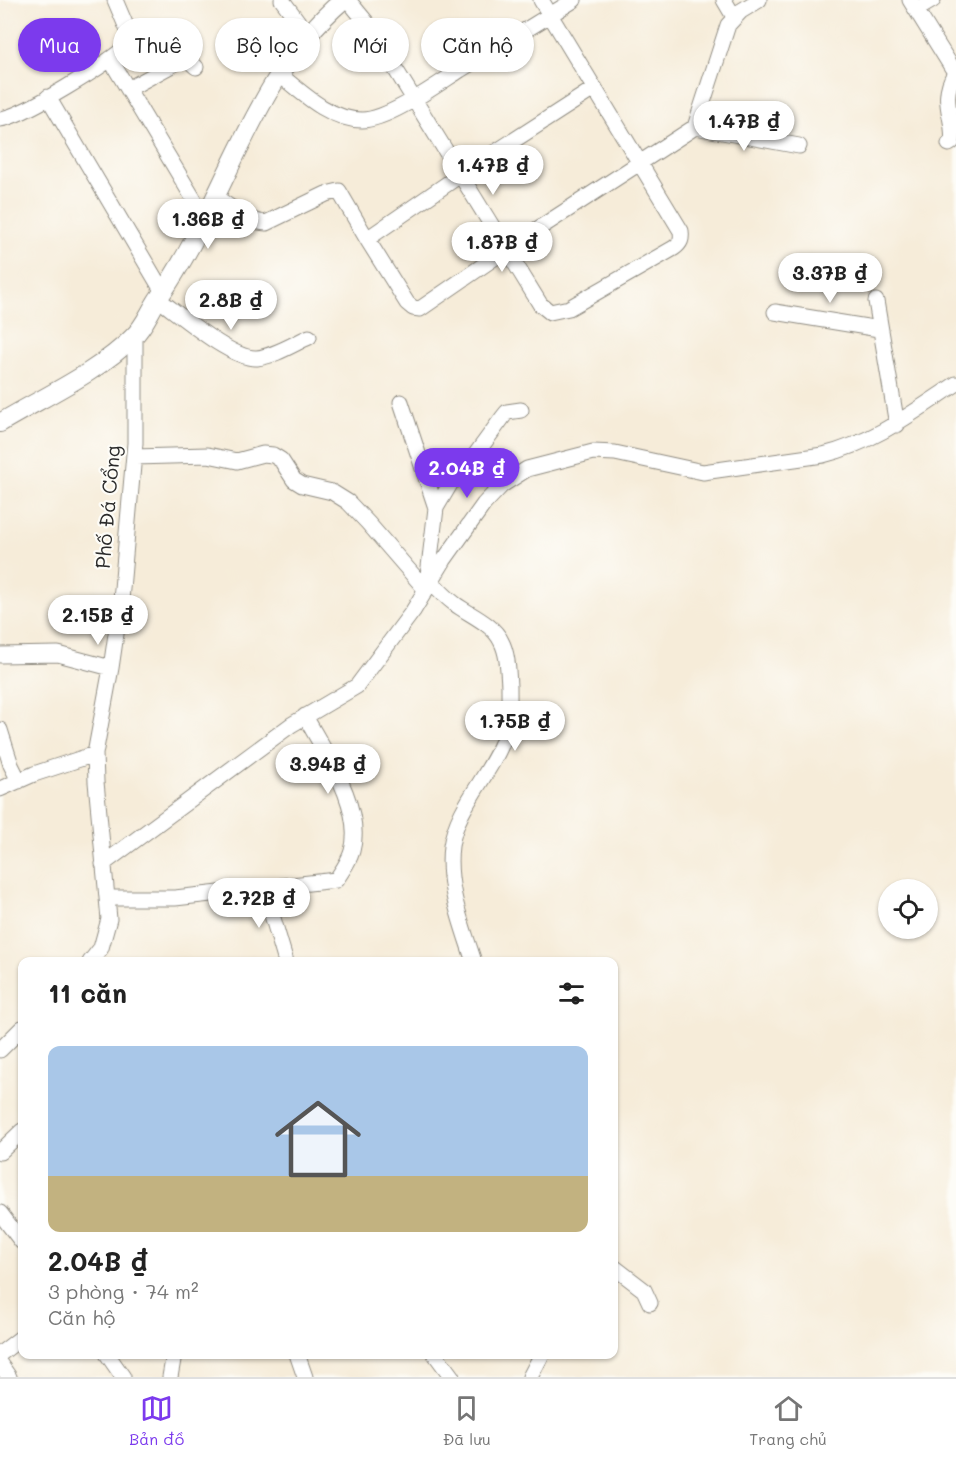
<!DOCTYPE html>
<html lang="vi">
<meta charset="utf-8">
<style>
body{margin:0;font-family:Mali,sans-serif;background:#f6f6f6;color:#222;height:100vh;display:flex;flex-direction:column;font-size:22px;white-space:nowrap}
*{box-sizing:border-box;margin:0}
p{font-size:20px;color:#767676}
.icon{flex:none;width:33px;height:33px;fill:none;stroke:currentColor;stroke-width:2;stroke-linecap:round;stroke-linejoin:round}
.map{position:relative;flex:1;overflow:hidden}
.details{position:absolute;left:18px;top:957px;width:600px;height:402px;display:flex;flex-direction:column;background:#fff;border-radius:12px;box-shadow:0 2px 4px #0004}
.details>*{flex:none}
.hud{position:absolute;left:18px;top:18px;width:600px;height:54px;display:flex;gap:12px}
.controls{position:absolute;left:878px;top:879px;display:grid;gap:12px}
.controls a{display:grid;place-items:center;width:60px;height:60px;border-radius:50%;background:#fff;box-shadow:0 2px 4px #0004;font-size:30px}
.price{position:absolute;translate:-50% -51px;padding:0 14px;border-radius:21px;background:#fff;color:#222;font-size:20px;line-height:39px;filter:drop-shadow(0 2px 3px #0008)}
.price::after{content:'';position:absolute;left:50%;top:36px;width:18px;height:14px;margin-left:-9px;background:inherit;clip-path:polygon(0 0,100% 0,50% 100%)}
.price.current{background:#7c3aed;color:#fff}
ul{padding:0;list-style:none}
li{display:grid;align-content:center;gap:12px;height:318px;padding:0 30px}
li span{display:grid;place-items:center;height:186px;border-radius:12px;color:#555}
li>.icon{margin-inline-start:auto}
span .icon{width:108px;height:108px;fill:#fffc;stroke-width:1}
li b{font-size:26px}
h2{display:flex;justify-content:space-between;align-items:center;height:72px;padding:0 30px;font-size:26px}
.chip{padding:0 21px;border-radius:27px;background:#fff;box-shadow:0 2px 4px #0004;font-size:21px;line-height:54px}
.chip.current{background:#7c3aed;color:#fff}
.dock{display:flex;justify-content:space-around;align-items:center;height:84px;border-top:2px solid #e0e0e0;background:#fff;font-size:16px;color:#767676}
.dock a{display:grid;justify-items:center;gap:3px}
.dock .current{color:#7c3aed}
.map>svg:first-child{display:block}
</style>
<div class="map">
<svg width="956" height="1377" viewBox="0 0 956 1377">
<rect width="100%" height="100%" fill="#fdfcf7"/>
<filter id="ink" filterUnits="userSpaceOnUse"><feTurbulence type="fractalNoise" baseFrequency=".0167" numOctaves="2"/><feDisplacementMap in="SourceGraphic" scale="12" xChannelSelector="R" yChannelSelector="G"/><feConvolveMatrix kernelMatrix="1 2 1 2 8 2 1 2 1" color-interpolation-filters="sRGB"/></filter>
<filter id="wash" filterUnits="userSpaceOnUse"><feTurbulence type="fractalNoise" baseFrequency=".008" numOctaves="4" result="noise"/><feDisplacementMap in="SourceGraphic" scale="24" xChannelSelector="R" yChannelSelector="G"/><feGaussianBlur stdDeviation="1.35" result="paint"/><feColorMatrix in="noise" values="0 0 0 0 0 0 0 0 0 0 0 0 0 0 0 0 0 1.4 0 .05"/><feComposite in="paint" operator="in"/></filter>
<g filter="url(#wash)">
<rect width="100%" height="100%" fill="#f6ecd9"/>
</g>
<g filter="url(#ink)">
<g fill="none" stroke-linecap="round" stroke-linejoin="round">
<defs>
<path id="minor" d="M282 0 308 35
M348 0 367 23 540 304 550 312 569 308 674 248C681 243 682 239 681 231L541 0
M724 0 734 17
M910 0 956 74
M916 10 933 0
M110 59 205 218
M279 74C302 93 330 120 362 120 388 120 438 84 460 70 498 47 536 24 574 0
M128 89 183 59H187L196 67
M48 97 163 292
M0 119C23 117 110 62 128 45L129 33 115 0
M695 127 799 146
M949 144 952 142C956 119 938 101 955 73
M215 197C230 206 248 222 266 223L326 194 339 191 367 239 407 303 413 308 420 309 507 249 695 127 728 25 741 11 759 0
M367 239 460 175 595 88
M158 299C179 314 232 360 257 358 275 356 293 344 309 337
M876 301 897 425
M775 312 879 329
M401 402 436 508
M134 457 208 455 237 461 263 454 273 455 281 460 294 480 302 485 332 492 348 502 368 523 426 590
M432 582C439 590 447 598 455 604 470 615 493 624 501 641 508 654 508 671 509 686 509 701 510 720 505 735 492 774 457 805 451 846 446 886 462 924 474 962
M427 584 436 508 452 481 473 458 503 417 507 412 521 410
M0 655 58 654 111 668
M0 730 11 765 19 781
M0 789 34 774 95 754
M103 864 291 725 357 686 413 611 444 560 484 504 502 485 527 469 593 452 615 453 703 472 823 455C875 442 912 413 956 384
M264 888 286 962
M108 898H175L336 880C342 871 349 862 352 851 364 808 325 753 305 716
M90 962 101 948 109 919 96 782 95 754 111 668 121 600 135 443V336
M0 1050 22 1028
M0 1152 22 1131
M0 1213 22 1242
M614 1267 644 1290 650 1303
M0 1354 22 1337
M107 1354 123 1377
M297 1354 305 1377
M435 1354 452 1377
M0 1364 9 1377
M170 1377 174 1354
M530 1377 542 1354"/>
<path id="major" d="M0 423C43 397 99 372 133 337 144 327 150 311 158 299 226 203 251 78 343 0"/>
</defs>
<use href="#minor" stroke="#908c82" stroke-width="17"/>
<use href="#major" stroke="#908c82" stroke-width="20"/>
<use href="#minor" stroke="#fff" stroke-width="15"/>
<use href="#major" stroke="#fff" stroke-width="18"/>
</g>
</g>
<g text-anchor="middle" stroke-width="4.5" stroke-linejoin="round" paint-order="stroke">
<g font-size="20" fill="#2b2b2b" stroke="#fdfcf7">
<text transform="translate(108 507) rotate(-85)" y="7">Phố Đá Cổng</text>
</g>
</g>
</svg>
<div class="controls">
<a><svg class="icon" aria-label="locate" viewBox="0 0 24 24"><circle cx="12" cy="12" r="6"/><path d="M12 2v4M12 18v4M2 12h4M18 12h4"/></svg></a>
</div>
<b class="price" style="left:744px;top:152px">1.47B ₫</b>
<b class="price" style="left:493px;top:196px">1.47B ₫</b>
<b class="price" style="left:208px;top:250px">1.36B ₫</b>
<b class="price" style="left:502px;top:273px">1.87B ₫</b>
<b class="price" style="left:830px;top:304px">3.37B ₫</b>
<b class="price" style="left:231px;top:331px">2.8B ₫</b>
<b class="price current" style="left:467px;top:499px">2.04B ₫</b>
<b class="price" style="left:98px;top:646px">2.15B ₫</b>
<b class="price" style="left:515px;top:752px">1.75B ₫</b>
<b class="price" style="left:328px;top:795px">3.94B ₫</b>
<b class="price" style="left:259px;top:929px">2.72B ₫</b>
<div class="hud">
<a class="chip current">Mua</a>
<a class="chip">Thuê</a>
<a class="chip">Bộ lọc</a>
<a class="chip">Mới</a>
<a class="chip">Căn hộ</a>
</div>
<section class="details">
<h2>11 căn<svg class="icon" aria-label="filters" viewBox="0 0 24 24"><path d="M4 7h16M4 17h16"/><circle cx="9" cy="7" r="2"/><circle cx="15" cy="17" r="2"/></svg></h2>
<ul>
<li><span style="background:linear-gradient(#a9c7e8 70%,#c2b280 0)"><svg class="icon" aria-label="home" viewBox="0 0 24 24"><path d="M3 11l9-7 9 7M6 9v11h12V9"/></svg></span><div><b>2.04B ₫</b><p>3 phòng · 74 m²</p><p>Căn hộ</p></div></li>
</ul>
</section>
</div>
<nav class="dock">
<a class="current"><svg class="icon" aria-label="map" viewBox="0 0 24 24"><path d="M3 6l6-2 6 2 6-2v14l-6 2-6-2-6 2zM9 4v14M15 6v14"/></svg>Bản đồ</a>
<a><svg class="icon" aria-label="saved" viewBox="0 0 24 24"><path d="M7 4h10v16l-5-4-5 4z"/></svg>Đã lưu</a>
<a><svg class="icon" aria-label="home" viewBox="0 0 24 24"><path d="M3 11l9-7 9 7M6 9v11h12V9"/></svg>Trang chủ</a>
</nav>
